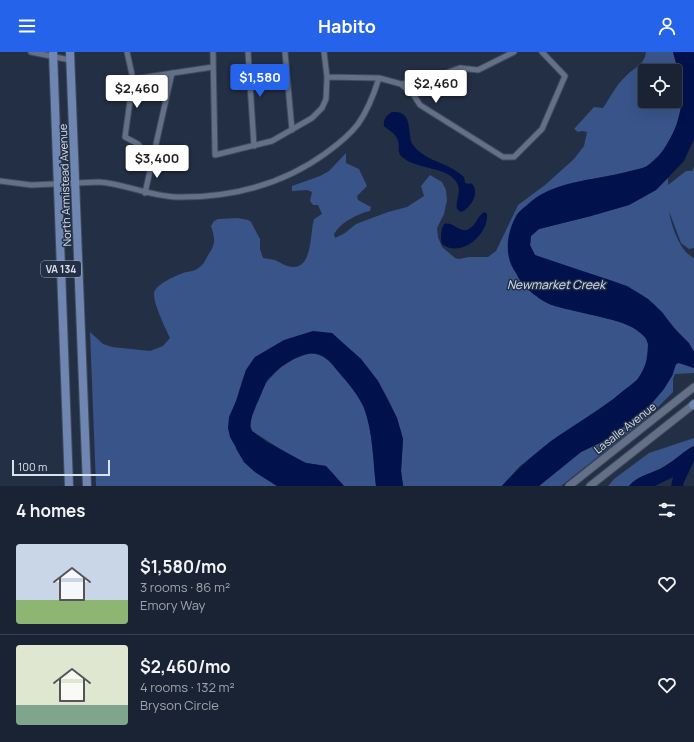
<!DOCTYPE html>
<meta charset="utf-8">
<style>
body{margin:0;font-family:Manrope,sans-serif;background:#232b3b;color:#f1f3f6;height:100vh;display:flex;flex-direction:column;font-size:15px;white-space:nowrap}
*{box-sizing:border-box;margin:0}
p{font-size:13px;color:#9fa4ac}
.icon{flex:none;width:22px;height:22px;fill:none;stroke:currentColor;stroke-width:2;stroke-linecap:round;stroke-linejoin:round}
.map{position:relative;height:434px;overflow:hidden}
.drawer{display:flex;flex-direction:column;background:#1a2333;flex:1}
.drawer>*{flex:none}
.controls{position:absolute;left:638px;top:12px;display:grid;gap:8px}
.controls a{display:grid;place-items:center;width:44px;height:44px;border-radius:4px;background:#1a2333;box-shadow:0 4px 16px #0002,0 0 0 1px #38404e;font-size:20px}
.scale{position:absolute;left:12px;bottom:10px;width:98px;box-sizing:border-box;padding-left:4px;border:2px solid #d9e0ee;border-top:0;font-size:11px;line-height:14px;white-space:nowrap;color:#d9e0ee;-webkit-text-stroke:3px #232f44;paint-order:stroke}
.price{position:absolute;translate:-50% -34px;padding:0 9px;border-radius:4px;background:#fff;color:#222;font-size:13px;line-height:26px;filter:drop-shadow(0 1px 2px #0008)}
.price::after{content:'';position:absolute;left:50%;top:24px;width:12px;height:9px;margin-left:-6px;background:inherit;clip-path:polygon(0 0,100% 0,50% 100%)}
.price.selected{background:#2563eb;color:#fff}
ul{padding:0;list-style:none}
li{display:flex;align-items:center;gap:12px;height:100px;padding:0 16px}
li+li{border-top:1px solid #38404e}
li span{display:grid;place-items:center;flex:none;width:112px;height:80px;border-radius:4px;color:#555}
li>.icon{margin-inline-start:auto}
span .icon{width:48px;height:48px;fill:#fffc;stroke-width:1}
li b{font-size:17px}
h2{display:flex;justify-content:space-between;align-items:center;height:48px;padding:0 16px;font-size:17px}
header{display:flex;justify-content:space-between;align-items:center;height:52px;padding:0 16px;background:#2563eb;color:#fff;font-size:18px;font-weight:700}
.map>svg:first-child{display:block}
</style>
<header><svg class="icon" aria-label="menu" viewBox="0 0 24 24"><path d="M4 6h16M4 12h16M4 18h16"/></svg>Habito<svg class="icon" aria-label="person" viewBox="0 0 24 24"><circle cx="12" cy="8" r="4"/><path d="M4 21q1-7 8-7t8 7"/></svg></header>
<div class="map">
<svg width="694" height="434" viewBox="0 0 694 434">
<rect width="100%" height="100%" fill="#232f44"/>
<path fill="#385489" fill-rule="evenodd" d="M646 0H673L681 29 682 52 676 75 664 99 646 115 622 121 572 131 511 178 575 259 617 269 630 273 646 286 648 292 646 313 638 327 612 348 552 389 520 414 502 434H403L401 419 403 387 397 366 388 347 378 329 361 307 332 282 255 305 246 318 242 329 234 355 236 397 244 410 255 420 277 434H96L90 280 103 292 112 295 150 299 163 294 170 286C165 275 154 253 154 242 154 233 175 224 183 221 187 219 193 220 197 217 202 214 205 210 207 205 215 193 216 189 211 174L214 169 218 167 238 166 248 168 251 170 260 187V197L263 206C267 207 271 207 275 208 281 211 287 215 293 215 313 216 310 179 314 167L322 162 318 153H313L310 149 312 140 307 138 292 139V134L320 124 329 119 346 101V111L359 117 367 134 357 144 358 148 371 155 370 159C357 162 341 170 334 182L335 186 345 181 356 172 388 160 407 155 424 144 421 134 430 123 442 130 446 138 447 148 444 162 437 176 438 185 442 195 455 206 459 207 469 205H488L496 199 518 153 545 133 574 107 584 94 587 80 582 79 578 80 574 77 594 55 603 56C610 46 616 33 625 25 633 16 644 14 646 0ZM645 19H675V49H645Z
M694 115V196L689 197 681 191 669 159C671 173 680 200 694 206V300C688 290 680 284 673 274 665 265 658 255 648 247 615 223 571 220 535 203L530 193 531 184 539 177 591 164 629 153 656 138 668 126V133L686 119H692Z
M310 301C324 302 330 310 339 320 348 330 358 343 364 355 373 378 373 410 376 434H344L326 414 306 411 296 407 252 379 250 374 252 364 266 330 280 316 294 307Z
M679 311 694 316V321L675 322 673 327V340L647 366 561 434H539L581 400 606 388 672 324 676 312Z
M694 386V394C683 399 676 408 665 414 653 422 639 422 629 434H608L614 427 649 401Z"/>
<path fill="#00114c" d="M673 0H694V87L684 109 656 138 629 153 591 164 539 177 531 184 530 193 535 203 627 234 648 247 662 260 673 275 689 291 694 300V316L679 311 676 312 672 324 664 337 653 350 643 360 606 388 581 400 539 434H502C517 417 533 403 551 389 575 372 601 358 623 339 628 335 635 331 639 325 645 317 649 303 648 292 644 265 566 262 545 250 539 247 527 237 523 233 519 228 517 222 514 218 504 202 507 180 516 164 518 160 522 157 526 154 552 128 593 129 627 120 633 118 642 117 647 114 658 107 665 96 671 85 687 54 682 31 673 0Z
M392 60C415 58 406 83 413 93 421 104 434 108 445 113 452 116 458 120 464 125L465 131 469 132 471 131C481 140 471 156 461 160L457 157C455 149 461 142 458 133 450 113 416 119 401 104 397 99 400 94 398 89 396 81 389 79 384 74 383 67 387 63 392 60Z
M484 160 487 162C489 182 461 207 442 192 440 187 441 177 444 172 454 169 459 182 469 177 476 173 478 164 484 160Z
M313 279 332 281 361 307 378 329 397 366 403 387 401 419 403 434H376C373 408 373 380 364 356 359 344 349 332 341 323 334 315 328 304 317 302 301 298 273 318 266 331 262 338 260 346 256 353 253 362 248 371 252 379L267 390 306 411 326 414 344 434H277L255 420 244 410 230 385 228 376 229 365 237 347 246 318 255 305 284 288Z
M694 394V409L684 430 683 434H671L673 425 655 434H629C639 422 653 422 665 414 676 408 683 399 694 394Z"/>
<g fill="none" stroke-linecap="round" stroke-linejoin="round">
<defs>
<path id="street" d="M31 0 70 8
M127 0 133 27 125 85 138 92 152 110
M213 0 215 103 272 89 312 66 322 56 326 47 327 25 324 0
M248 0 254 94
M285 0 292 78
M514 0 478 18 460 16 420 30 401 32 413 42 420 53 503 105H514L542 77 565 24 542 0
M327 25 379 26 401 32
M133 27 213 15
M0 129 31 133 99 130C125 132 150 144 176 145 231 146 282 133 326 101 337 93 349 84 358 72 368 58 374 42 379 26
M145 141 172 21"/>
<path id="secondary" d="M569 434 694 335
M590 434 694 352"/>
<path id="primary" d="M53 0 69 434
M70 0 87 434
M693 353 694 352"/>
</defs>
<use href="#street" stroke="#414b5d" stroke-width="7"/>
<use href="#secondary" stroke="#414b5d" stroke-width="9"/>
<use href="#primary" stroke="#414b5d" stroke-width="10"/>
<use href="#street" stroke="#637088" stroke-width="5"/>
<use href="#secondary" stroke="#637088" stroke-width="7"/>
<use href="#primary" stroke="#6e86b1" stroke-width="8"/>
</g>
<g text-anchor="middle" stroke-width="3" stroke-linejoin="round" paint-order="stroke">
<rect fill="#232f44" stroke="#a2abbb" stroke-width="1" x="41" y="209" width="40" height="16" rx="3"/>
<g font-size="10" font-weight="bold" fill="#d9e0ee">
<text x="61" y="221">VA 134</text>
</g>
<g font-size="11" fill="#d9e0ee" stroke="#232f44">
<text transform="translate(65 133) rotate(-92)" y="4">North Armistead Avenue</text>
<text transform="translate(625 376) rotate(-38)" y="4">Lasalle Avenue</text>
</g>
<g font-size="12" font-style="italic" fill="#d5e0f2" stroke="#232f44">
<text x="556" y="237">Newmarket Creek</text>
</g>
</g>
</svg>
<div class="controls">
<a><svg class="icon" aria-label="locate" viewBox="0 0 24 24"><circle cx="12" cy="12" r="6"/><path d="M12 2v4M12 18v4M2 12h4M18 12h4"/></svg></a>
</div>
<div class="scale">100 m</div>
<b class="price selected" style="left:260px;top:46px">$1,580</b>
<b class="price" style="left:436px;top:52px">$2,460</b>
<b class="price" style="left:137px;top:57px">$2,460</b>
<b class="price" style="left:157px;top:127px">$3,400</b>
</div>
<section class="drawer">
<h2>4 homes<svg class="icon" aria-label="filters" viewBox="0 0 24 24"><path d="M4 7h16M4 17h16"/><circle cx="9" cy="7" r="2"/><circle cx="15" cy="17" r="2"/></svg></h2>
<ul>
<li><span style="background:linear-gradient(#c9d6e8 70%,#8fb573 0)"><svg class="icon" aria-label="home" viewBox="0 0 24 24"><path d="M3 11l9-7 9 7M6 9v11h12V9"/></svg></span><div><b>$1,580/mo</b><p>3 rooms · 86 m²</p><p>Emory Way</p></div><svg class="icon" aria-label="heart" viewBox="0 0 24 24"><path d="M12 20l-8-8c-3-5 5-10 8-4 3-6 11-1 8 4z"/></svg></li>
<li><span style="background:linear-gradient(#dfe7d0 75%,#7fa58c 0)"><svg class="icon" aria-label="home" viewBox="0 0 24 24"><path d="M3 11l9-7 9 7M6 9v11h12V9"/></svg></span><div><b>$2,460/mo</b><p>4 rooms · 132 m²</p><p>Bryson Circle</p></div><svg class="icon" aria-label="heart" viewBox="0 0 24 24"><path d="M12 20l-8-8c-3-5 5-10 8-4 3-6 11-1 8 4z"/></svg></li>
</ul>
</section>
